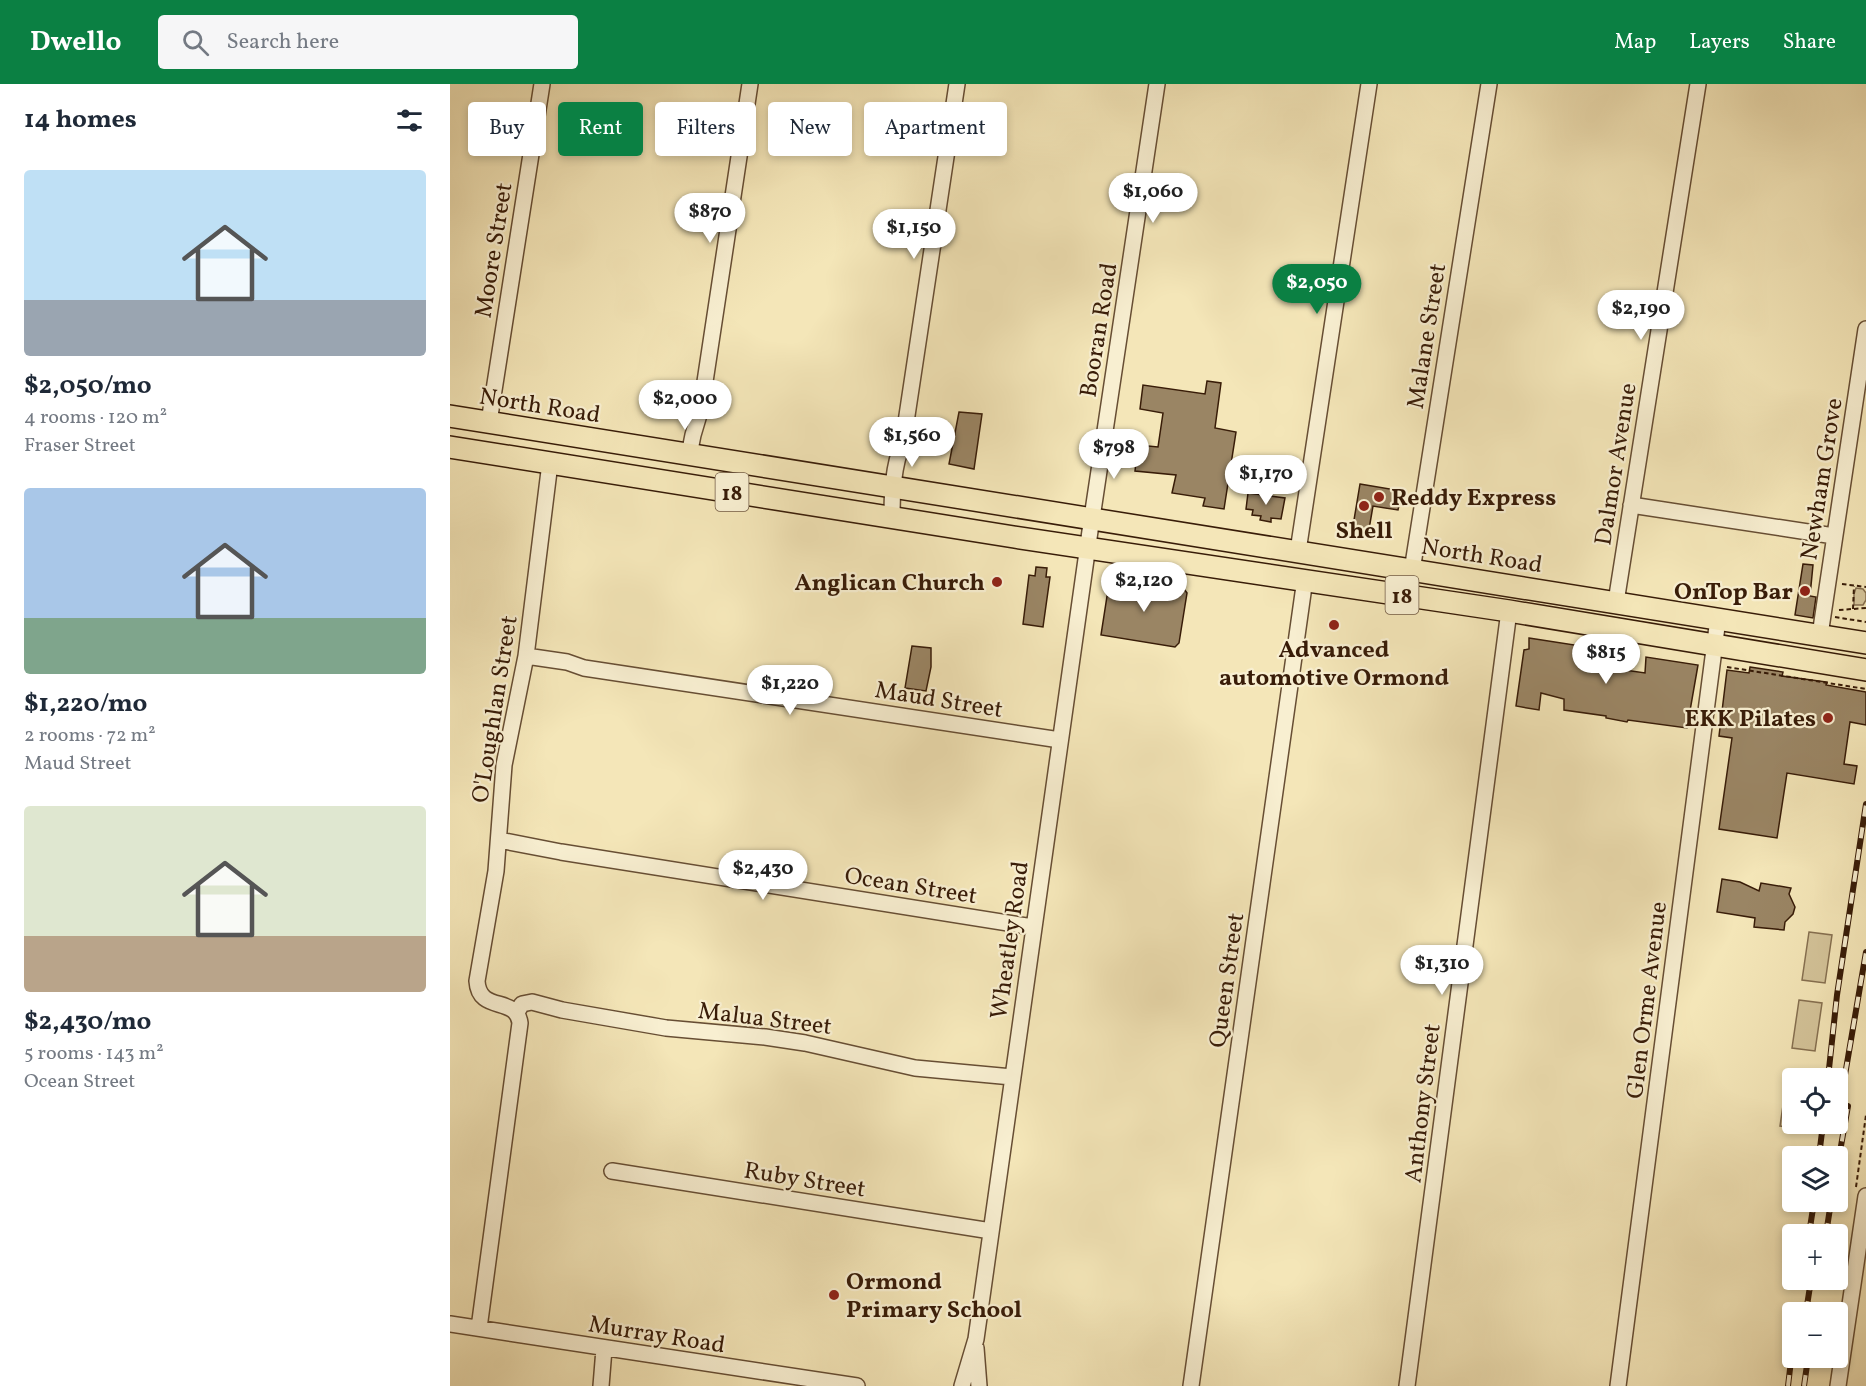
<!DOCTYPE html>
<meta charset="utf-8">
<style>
body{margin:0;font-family:Vollkorn,serif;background:#f6f6f7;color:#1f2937;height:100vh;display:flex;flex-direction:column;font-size:22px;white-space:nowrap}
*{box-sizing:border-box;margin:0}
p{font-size:20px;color:#747a83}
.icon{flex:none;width:33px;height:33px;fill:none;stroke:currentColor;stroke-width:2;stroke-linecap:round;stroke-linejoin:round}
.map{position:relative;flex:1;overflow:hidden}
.side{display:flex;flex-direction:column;background:#fff;width:450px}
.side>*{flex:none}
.banner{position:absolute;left:18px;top:18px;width:570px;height:54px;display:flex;gap:12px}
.controls{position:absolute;left:1332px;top:984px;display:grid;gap:12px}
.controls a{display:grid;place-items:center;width:66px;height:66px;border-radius:6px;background:#fff;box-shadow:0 3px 9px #0003;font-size:30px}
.price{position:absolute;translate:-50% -51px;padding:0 14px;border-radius:21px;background:#fff;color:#222;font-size:20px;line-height:39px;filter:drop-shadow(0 2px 3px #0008)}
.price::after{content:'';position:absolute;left:50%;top:36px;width:18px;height:14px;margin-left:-9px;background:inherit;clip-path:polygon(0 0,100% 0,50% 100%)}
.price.active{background:#0b8043;color:#fff}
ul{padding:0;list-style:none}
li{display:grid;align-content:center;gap:12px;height:318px;padding:0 24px}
li span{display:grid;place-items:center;height:186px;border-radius:6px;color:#555}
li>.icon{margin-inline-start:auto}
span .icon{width:108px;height:108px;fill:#fffc;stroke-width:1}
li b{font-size:26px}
h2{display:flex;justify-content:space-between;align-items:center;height:72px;padding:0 24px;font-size:26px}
.chip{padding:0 21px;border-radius:6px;background:#fff;box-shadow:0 3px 9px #0003;font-size:21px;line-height:54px}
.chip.active{background:#0b8043;color:#fff}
header{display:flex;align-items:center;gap:36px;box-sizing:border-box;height:84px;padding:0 30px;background:#0b8043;color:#fff}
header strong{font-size:28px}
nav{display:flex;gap:33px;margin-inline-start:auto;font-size:21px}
.search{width:420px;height:54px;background:#f6f6f7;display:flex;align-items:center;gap:15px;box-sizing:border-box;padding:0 21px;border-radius:6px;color:#747a83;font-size:22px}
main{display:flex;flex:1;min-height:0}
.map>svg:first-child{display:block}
</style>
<header>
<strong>Dwello</strong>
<div class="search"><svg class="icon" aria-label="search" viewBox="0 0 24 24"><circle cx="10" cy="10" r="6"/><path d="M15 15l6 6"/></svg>Search here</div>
<nav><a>Map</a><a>Layers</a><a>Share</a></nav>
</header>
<main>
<section class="side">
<h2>14 homes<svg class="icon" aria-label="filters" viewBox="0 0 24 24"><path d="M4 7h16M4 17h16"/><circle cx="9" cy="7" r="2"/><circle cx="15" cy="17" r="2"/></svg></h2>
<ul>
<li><span style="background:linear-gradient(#bfe0f5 70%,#9aa5b1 0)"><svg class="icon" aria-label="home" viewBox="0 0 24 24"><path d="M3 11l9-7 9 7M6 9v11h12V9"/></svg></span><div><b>$2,050/mo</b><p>4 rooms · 120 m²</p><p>Fraser Street</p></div></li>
<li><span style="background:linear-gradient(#a9c7e8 70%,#7fa58c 0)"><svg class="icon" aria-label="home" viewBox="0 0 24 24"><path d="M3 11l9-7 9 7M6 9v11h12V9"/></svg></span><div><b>$1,220/mo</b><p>2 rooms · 72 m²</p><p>Maud Street</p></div></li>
<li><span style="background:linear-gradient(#dfe7d0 70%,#b9a48a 0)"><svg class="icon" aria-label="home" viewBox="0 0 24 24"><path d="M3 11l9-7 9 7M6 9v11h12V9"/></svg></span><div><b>$2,430/mo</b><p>5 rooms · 143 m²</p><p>Ocean Street</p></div></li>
</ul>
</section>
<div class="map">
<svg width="1416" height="1302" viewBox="0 0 1416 1302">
<rect width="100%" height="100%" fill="#f4e6b8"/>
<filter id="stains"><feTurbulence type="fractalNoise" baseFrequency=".00333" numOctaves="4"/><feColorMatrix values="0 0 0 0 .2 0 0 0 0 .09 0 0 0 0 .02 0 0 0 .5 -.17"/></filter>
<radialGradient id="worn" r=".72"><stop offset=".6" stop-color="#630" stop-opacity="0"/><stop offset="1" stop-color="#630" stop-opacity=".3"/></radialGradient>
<path fill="#d4c49a" stroke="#867051" stroke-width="1.5" d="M1406 504 1413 505 1416 509V516L1413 521H1404V510Z
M1359 848 1382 851 1375 899 1352 896Z
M1349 916 1372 919 1365 967 1342 964Z
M1337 994 1342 995V1040H1355L1354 1045 1330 1042Z"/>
<path fill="#9a8564" stroke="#381c08" stroke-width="1.5" d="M757 297 771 299 765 344 786 348 774 425 753 422 755 414 722 409 726 391 685 387 688 361 708 363 713 329 690 325 693 301 755 310Z
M509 328 532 330 524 385 499 380Z
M910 400 952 407 948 426 923 422 918 451 902 448Z
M798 409 835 414 831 435 821 434V438L810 436 811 432 802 431 803 426 796 425Z
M1353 480 1363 481 1360 512 1366 513 1363 534 1345 531Z
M586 483 597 484 596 493H600L593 543 573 540 579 491 585 492Z
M660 493 689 497 691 501 734 505 737 509 729 559 725 563 651 551Z
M1079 554 1157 566 1154 583 1195 589 1196 573 1248 581 1237 644 1178 636 1177 638 1156 634V632L1114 626V615L1091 609 1089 626 1066 622 1074 566 1079 565Z
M462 562 481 564V583L476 607 455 604Z
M1300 583 1333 588 1332 592 1377 598 1376 601 1416 608V641L1400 638 1394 680 1407 682 1404 700 1337 689 1327 754 1269 745 1282 654 1269 652 1277 586 1299 589Z
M1272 795 1290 798 1309 807 1311 799 1341 804 1339 810 1345 823 1343 830 1335 838 1334 846 1304 843 1305 834 1267 828Z"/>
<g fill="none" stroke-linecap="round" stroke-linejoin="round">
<defs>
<path id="minor" d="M39 338 92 0
M239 371 243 351 251 324 300 0
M1181 421 1384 452
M442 434C442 408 443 383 453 358L507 0
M848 467 919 0
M958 512 1039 0
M1166 518 1248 0
M1370 551 1416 245
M76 572 117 578 134 584 610 656
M49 756 111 768 583 843
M67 928 72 920 82 918 112 926 216 944 315 953 355 959 465 984 562 993
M162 1087 541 1147
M0 1240 407 1302
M29 1244 70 939C66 911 29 930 27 897L46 787 54 681 76 572 100 379
M526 1264 529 1302
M151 1302 154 1265
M512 1302 526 1255 640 447 707 0
M741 1302 855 495
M957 1302 1059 527
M1168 1302 1268 535
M1388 1302 1416 1112"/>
<path id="highway" d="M0 332 1416 559
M0 363 564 453 1059 527 1416 586"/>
</defs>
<use href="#minor" stroke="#674e34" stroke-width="18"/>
<use href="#highway" stroke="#381c08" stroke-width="24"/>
<path stroke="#381c08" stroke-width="2" stroke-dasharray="4.5 3" stroke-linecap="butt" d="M1392 500 1416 503
M1403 525 1404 502
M1389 526 1416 524
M1385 533 1416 538
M1277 583 1416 605
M1406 1103 1416 1031"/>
<use href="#minor" stroke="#f8efd1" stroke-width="15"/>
<use href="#highway" stroke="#f4e6b8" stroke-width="21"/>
<defs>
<path id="rail" d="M1378 994 1387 911 1416 720
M1388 1032 1416 868
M1369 1072 1373 1040
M1388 1079 1398 1022
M1359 1150 1364 1118
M1376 1150 1381 1118
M1356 1228 1361 1196
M1338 1302 1342 1268
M1354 1302 1358 1274"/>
</defs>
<use href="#rail" stroke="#381c08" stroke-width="6"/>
<use href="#rail" stroke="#f8efd1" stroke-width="4" stroke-dasharray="11" stroke-linecap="butt"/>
</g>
<g fill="#8f2418" stroke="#f8efd1" stroke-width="2">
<circle cx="929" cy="413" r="6"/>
<circle cx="914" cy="422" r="6"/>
<circle cx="547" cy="498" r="6"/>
<circle cx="1355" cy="507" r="6"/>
<circle cx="884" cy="541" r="6"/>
<circle cx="1378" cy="634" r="6"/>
<circle cx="384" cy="1211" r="6"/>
</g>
<g text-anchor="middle" stroke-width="4.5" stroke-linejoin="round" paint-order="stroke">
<g fill="#f8efd1" stroke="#725b44" stroke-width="1.5">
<rect x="265.5" y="389" width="33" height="38" rx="4.5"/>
<rect x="935.5" y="492" width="33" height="38" rx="4.5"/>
</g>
<g font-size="22" font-weight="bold" fill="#381c08">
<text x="282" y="416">18</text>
<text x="952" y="519">18</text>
</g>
<g font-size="24" fill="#381c08" stroke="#f8efd1">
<text transform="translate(43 166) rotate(-81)" y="8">Moore Street</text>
<text transform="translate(648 246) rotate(-81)" y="8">Booran Road</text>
<text transform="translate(976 252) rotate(-81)" y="8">Malane Street</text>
<text transform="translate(90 321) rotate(9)" y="8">North Road</text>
<text transform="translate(1165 380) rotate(-81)" y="8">Dalmor Avenue</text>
<text transform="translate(1371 395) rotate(-81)" y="8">Newham Grove</text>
<text transform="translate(1032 471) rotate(9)" y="8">North Road</text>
<text transform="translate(489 615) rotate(9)" y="8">Maud Street</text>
<text transform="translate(44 625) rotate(-81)" y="8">O'Loughlan Street</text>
<text transform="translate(461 801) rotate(9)" y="8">Ocean Street</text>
<text transform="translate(559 856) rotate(-82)" y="8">Wheatley Road</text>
<text transform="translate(776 896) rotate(-82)" y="8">Queen Street</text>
<text transform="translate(1196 916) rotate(-83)" y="8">Glen Orme Avenue</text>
<text transform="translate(315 934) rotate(7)" y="8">Malua Street</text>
<text transform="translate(972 1019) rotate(-83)" y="8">Anthony Street</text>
<text transform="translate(355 1095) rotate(9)" y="8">Ruby Street</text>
<text transform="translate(207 1250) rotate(9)" y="8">Murray Road</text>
</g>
<g font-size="24" font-weight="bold" fill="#381c08" stroke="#f8efd1" text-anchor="end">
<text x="941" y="421" text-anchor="start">Reddy Express</text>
<text x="914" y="454" text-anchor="middle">Shell</text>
<text x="535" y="506">Anglican Church</text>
<text x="1343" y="515">OnTop Bar</text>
<text x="884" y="573" text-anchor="middle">Advanced<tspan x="884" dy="28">automotive Ormond</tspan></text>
<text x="1366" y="642">EKK Pilates</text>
<text x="396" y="1205" text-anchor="start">Ormond<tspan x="396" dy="28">Primary School</tspan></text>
</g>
</g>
<rect width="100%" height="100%" filter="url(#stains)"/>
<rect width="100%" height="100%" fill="url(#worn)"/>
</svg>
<div class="controls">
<a><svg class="icon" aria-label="locate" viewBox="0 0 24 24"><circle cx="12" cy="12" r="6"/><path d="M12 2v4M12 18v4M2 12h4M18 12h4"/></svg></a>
<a><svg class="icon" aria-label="layers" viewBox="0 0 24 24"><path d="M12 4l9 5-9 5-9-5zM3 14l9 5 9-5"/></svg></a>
<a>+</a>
<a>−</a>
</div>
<b class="price" style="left:703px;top:140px">$1,060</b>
<b class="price" style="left:260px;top:160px">$870</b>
<b class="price" style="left:464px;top:176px">$1,150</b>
<b class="price active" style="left:867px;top:231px">$2,050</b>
<b class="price" style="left:1191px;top:257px">$2,190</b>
<b class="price" style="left:235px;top:347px">$2,000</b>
<b class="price" style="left:462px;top:384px">$1,560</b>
<b class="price" style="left:664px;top:396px">$798</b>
<b class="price" style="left:816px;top:422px">$1,170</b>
<b class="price" style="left:694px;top:529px">$2,120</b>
<b class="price" style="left:1156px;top:601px">$815</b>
<b class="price" style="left:340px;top:632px">$1,220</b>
<b class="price" style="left:313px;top:817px">$2,430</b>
<b class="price" style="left:992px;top:912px">$1,310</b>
<div class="banner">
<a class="chip">Buy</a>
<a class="chip active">Rent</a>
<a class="chip">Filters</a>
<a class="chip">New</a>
<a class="chip">Apartment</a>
</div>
</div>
</main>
